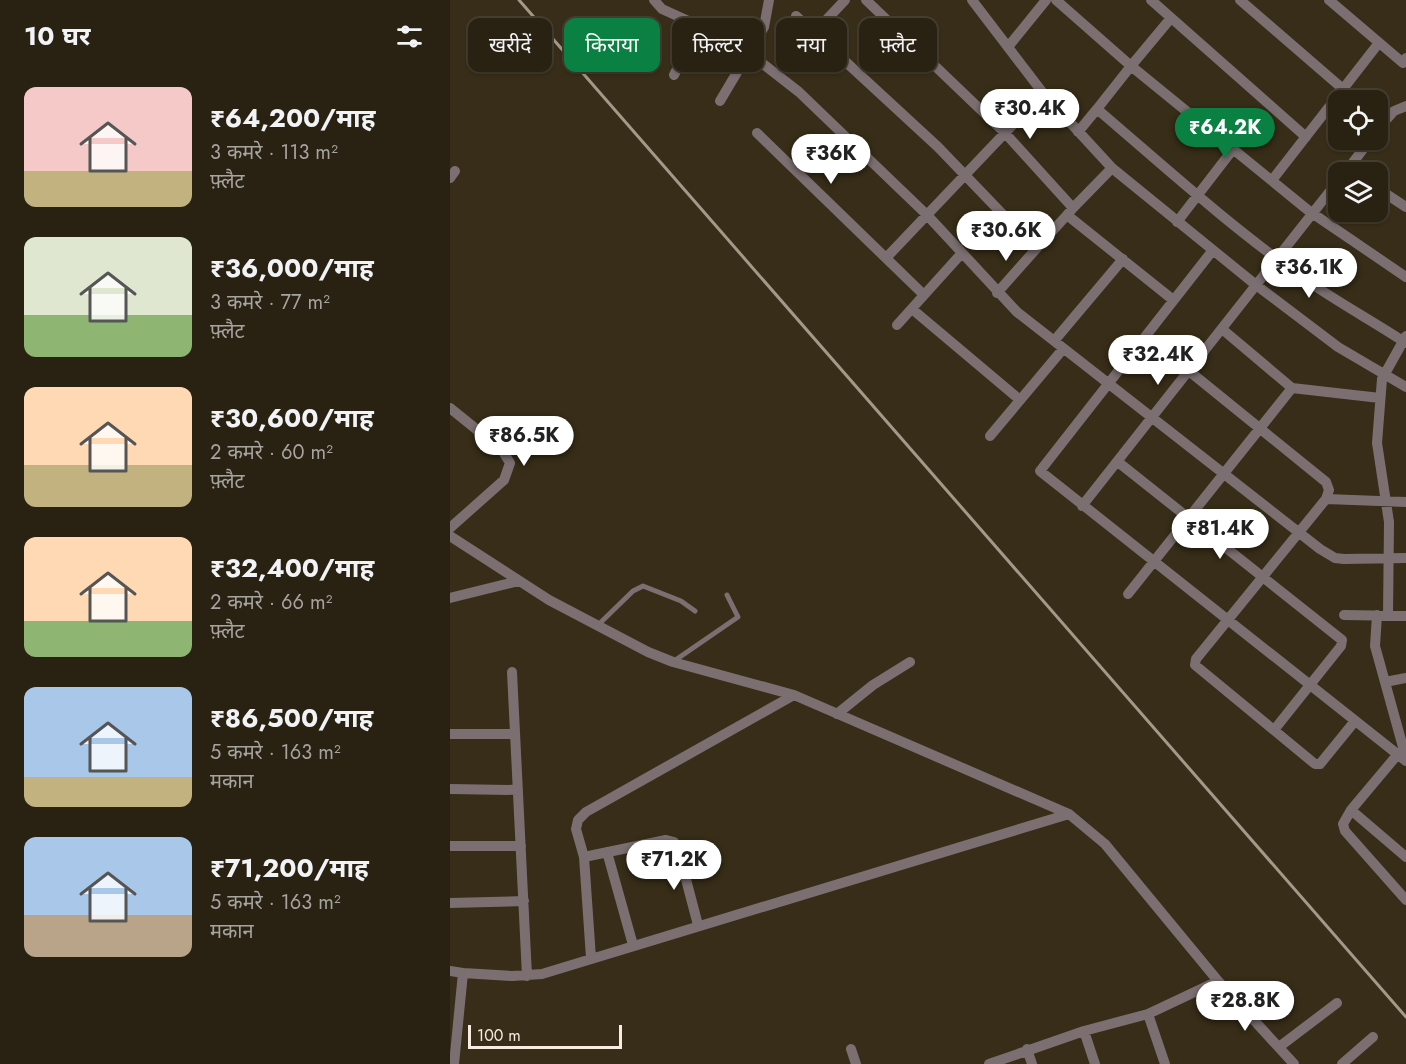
<!DOCTYPE html>
<html lang="hi">
<meta charset="utf-8">
<style>
body{margin:0;font-family:Jost,"Noto Sans Devanagari",sans-serif;background:#352f20;color:#f1f3f6;height:100vh;display:flex;flex-direction:column;font-size:22px;white-space:nowrap}
*{box-sizing:border-box;margin:0}
p{font-size:20px;color:#a5a49f}
.icon{flex:none;width:33px;height:33px;fill:none;stroke:currentColor;stroke-width:2;stroke-linecap:round;stroke-linejoin:round}
.map{position:relative;flex:1;overflow:hidden}
.sheet{display:flex;flex-direction:column;background:#292212;width:450px}
.sheet>*{flex:none}
.top-card{position:absolute;left:18px;top:18px;width:570px;height:54px;display:flex;gap:12px}
.fabs{position:absolute;left:878px;top:90px;display:grid;gap:12px}
.fabs a{display:grid;place-items:center;width:60px;height:60px;border-radius:12px;background:#292212;box-shadow:0 2px 4px #0004,0 0 0 2px #453f32;font-size:30px}
.scale{position:absolute;left:18px;bottom:15px;width:154px;box-sizing:border-box;padding-left:6px;border:3px solid #f4ede0;border-top:0;font-size:16px;line-height:21px;white-space:nowrap;color:#f4ede0;-webkit-text-stroke:4px #372d18;paint-order:stroke}
.price{position:absolute;translate:-50% -51px;padding:0 14px;border-radius:21px;background:#fff;color:#222;font-size:20px;line-height:39px;filter:drop-shadow(0 2px 3px #0008)}
.price::after{content:'';position:absolute;left:50%;top:36px;width:18px;height:14px;margin-left:-9px;background:inherit;clip-path:polygon(0 0,100% 0,50% 100%)}
.price.current{background:#0b8043;color:#fff}
ul{padding:0;list-style:none}
li{display:flex;align-items:center;gap:18px;height:150px;padding:0 24px}
li span{display:grid;place-items:center;flex:none;width:168px;height:120px;border-radius:12px;color:#555}
li>.icon{margin-inline-start:auto}
span .icon{width:72px;height:72px;fill:#fffc;stroke-width:1}
li b{font-size:26px}
h2{display:flex;justify-content:space-between;align-items:center;height:72px;padding:0 24px;font-size:26px}
.pill{padding:0 21px;border-radius:12px;background:#292212;box-shadow:0 2px 4px #0004,0 0 0 2px #453f32;font-size:21px;line-height:54px}
.pill.current{background:#0b8043;color:#fff}
main{display:flex;flex:1;min-height:0}
.map>svg:first-child{display:block}
</style>
<main>
<section class="sheet">
<h2>10 घर<svg class="icon" aria-label="filters" viewBox="0 0 24 24"><path d="M4 7h16M4 17h16"/><circle cx="9" cy="7" r="2"/><circle cx="15" cy="17" r="2"/></svg></h2>
<ul>
<li><span style="background:linear-gradient(#f6c9c9 70%,#c2b280 0)"><svg class="icon" aria-label="home" viewBox="0 0 24 24"><path d="M3 11l9-7 9 7M6 9v11h12V9"/></svg></span><div><b>₹64,200/माह</b><p>3 कमरे · 113 m²</p><p>फ़्लैट</p></div></li>
<li><span style="background:linear-gradient(#dfe7d0 65%,#8fb573 0)"><svg class="icon" aria-label="home" viewBox="0 0 24 24"><path d="M3 11l9-7 9 7M6 9v11h12V9"/></svg></span><div><b>₹36,000/माह</b><p>3 कमरे · 77 m²</p><p>फ़्लैट</p></div></li>
<li><span style="background:linear-gradient(#ffd9b3 65%,#c2b280 0)"><svg class="icon" aria-label="home" viewBox="0 0 24 24"><path d="M3 11l9-7 9 7M6 9v11h12V9"/></svg></span><div><b>₹30,600/माह</b><p>2 कमरे · 60 m²</p><p>फ़्लैट</p></div></li>
<li><span style="background:linear-gradient(#ffd9b3 70%,#8fb573 0)"><svg class="icon" aria-label="home" viewBox="0 0 24 24"><path d="M3 11l9-7 9 7M6 9v11h12V9"/></svg></span><div><b>₹32,400/माह</b><p>2 कमरे · 66 m²</p><p>फ़्लैट</p></div></li>
<li><span style="background:linear-gradient(#a9c7e8 75%,#c2b280 0)"><svg class="icon" aria-label="home" viewBox="0 0 24 24"><path d="M3 11l9-7 9 7M6 9v11h12V9"/></svg></span><div><b>₹86,500/माह</b><p>5 कमरे · 163 m²</p><p>मकान</p></div></li>
<li><span style="background:linear-gradient(#a9c7e8 65%,#b9a48a 0)"><svg class="icon" aria-label="home" viewBox="0 0 24 24"><path d="M3 11l9-7 9 7M6 9v11h12V9"/></svg></span><div><b>₹71,200/माह</b><p>5 कमरे · 163 m²</p><p>मकान</p></div></li>
</ul>
</section>
<div class="map">
<svg width="956" height="1064" viewBox="0 0 956 1064">
<rect width="100%" height="100%" fill="#372d18"/>
<g fill="none" stroke-linecap="round" stroke-linejoin="round">
<path stroke="#7c6f71" stroke-width="5" d="M147 626 183 591 193 586 231 601 245 611
M224 661 288 617 277 595"/>
<path stroke="#7c6f71" stroke-width="10" d="M204 0 212 9 302 50
M416 0 555 133 623 208 617 215 722 299
M522 0 593 93 662 168 806 285 888 347 956 387
M606 0 681 66 647 109C716 168 784 230 859 282 891 304 924 322 956 343
M701 0 856 137
M790 0 893 89
M879 0 953 63 956 58
M346 16 488 147 586 249 617 215
M721 18 681 66 859 211 956 277
M365 32 395 0
M558 47 596 0
M299 53 349 92 477 215 567 312 870 549 885 558 894 559 956 558
M224 75 249 25
M270 101 314 27 319 0
M927 130 944 111 956 106
M628 132 647 109
M307 133 474 295
M898 169 920 140
M0 178 5 171
M823 179 928 44
M927 188 956 207
M623 208 662 168
M727 222 784 148
M763 250 590 471 956 761
M436 258 593 93
M547 293 586 249
M462 309 570 400
M447 325 512 253
M772 329 842 388
M604 341 673 259
M739 371 876 482 879 490 876 499 746 659 745 665 865 764H870L905 721
M0 408 52 450 60 463 54 480 0 528
M540 436 613 349
M668 462 892 640 891 646 824 730
M876 499 956 502
M632 506 888 181
M0 536 99 600 198 652 223 662 344 695 619 814 655 844 768 981 844 1064
M678 594 842 388 930 398
M0 598 69 581
M894 615 956 616
M927 615 925 646 956 758
M938 615 939 522 927 443 932 379 956 336
M62 672 77 976
M935 682 956 678
M387 714 423 685 460 662
M0 734H65
M948 754 901 810 893 824 895 831 956 900
M0 789 68 790
M901 810 956 857
M0 846H71
M157 852 183 945
M134 857 216 840 224 842 228 849 248 925
M0 903 74 901
M141 958 134 857 126 829 128 820 136 812 344 695
M0 971 13 973 4 1064
M13 973 62 976 92 974 619 814
M698 1014 715 1064
M634 1031 645 1064
M829 1047 887 1003
M401 1049 406 1064
M577 1049 582 1064
M539 1064 634 1031 698 1014 768 981
M892 1064 923 1037"/>
<path stroke="#a29989" stroke-width="3" d="M69 0 956 1017"/>
</g>
</svg>
<div class="fabs">
<a><svg class="icon" aria-label="locate" viewBox="0 0 24 24"><circle cx="12" cy="12" r="6"/><path d="M12 2v4M12 18v4M2 12h4M18 12h4"/></svg></a>
<a><svg class="icon" aria-label="layers" viewBox="0 0 24 24"><path d="M12 4l9 5-9 5-9-5zM3 14l9 5 9-5"/></svg></a>
</div>
<div class="scale">100 m</div>
<b class="price" style="left:580px;top:140px">₹30.4K</b>
<b class="price current" style="left:775px;top:159px">₹64.2K</b>
<b class="price" style="left:381px;top:185px">₹36K</b>
<b class="price" style="left:556px;top:262px">₹30.6K</b>
<b class="price" style="left:859px;top:299px">₹36.1K</b>
<b class="price" style="left:708px;top:386px">₹32.4K</b>
<b class="price" style="left:74px;top:467px">₹86.5K</b>
<b class="price" style="left:770px;top:560px">₹81.4K</b>
<b class="price" style="left:224px;top:891px">₹71.2K</b>
<b class="price" style="left:795px;top:1032px">₹28.8K</b>
<div class="top-card">
<a class="pill">खरीदें</a>
<a class="pill current">किराया</a>
<a class="pill">फ़िल्टर</a>
<a class="pill">नया</a>
<a class="pill">फ़्लैट</a>
</div>
</div>
</main>
